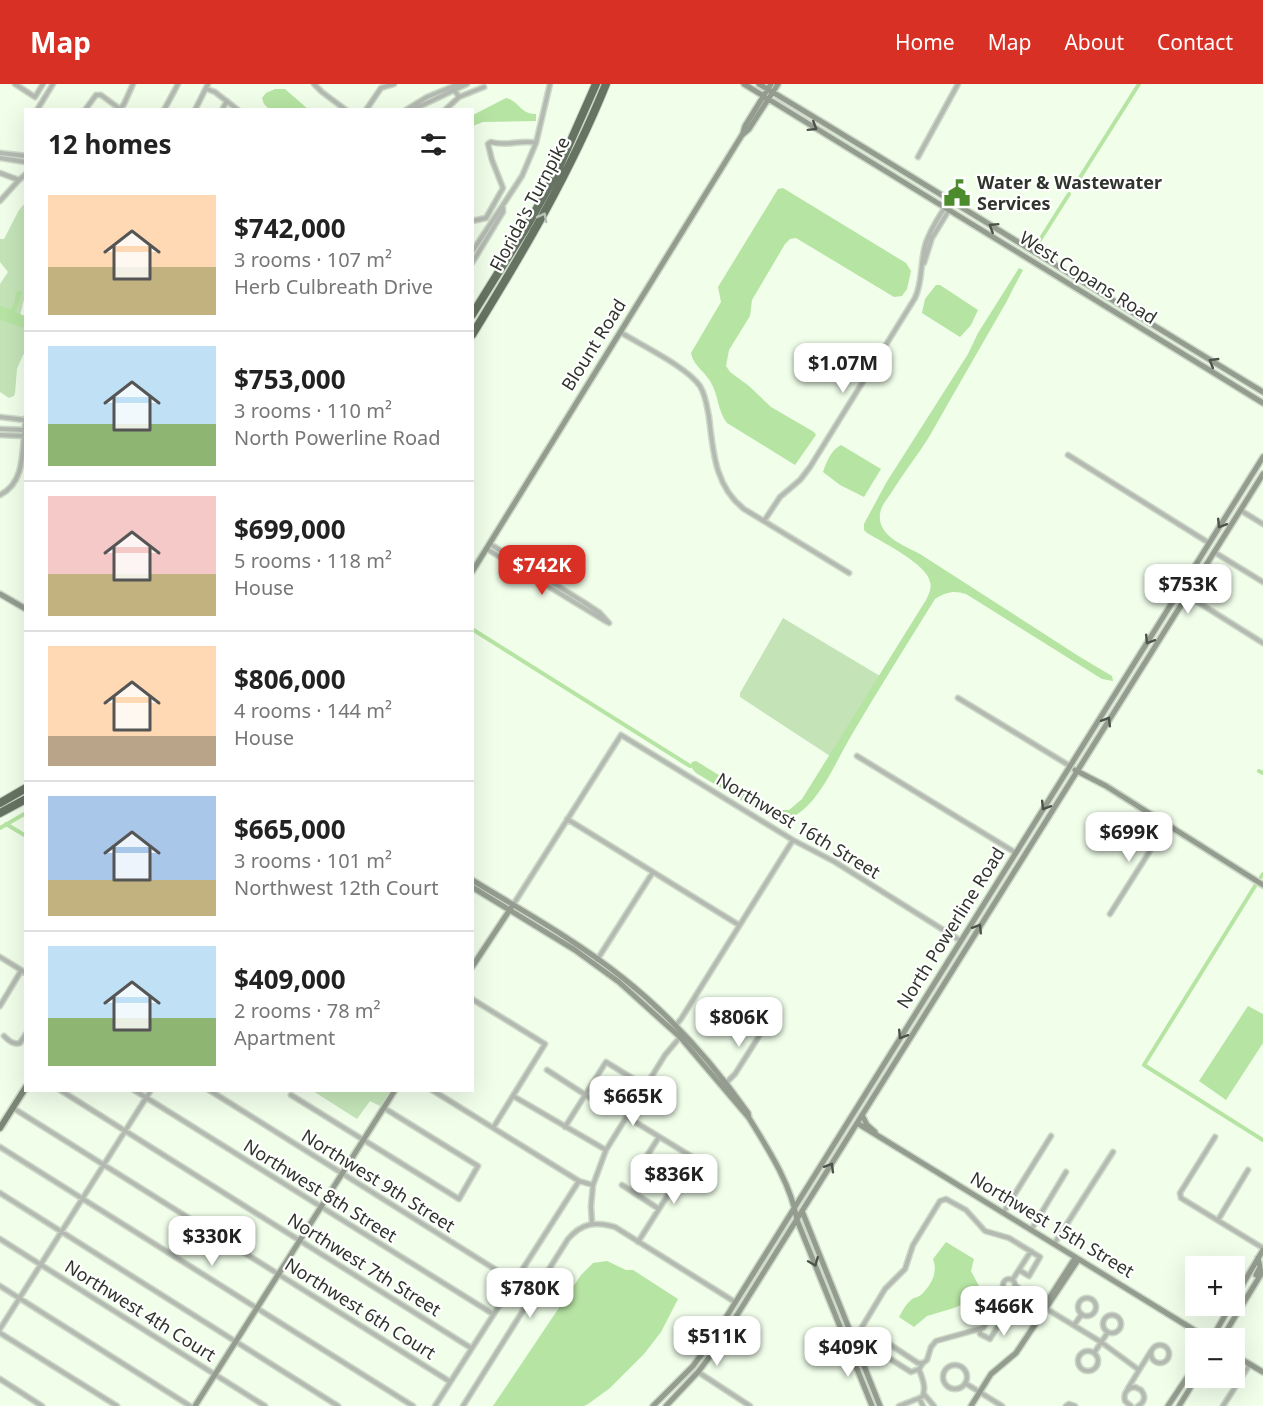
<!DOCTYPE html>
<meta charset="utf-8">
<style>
body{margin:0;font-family:"Noto Sans",sans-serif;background:#f2f2f2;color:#222;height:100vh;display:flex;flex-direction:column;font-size:22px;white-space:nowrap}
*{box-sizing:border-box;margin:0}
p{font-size:20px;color:#767676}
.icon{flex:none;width:33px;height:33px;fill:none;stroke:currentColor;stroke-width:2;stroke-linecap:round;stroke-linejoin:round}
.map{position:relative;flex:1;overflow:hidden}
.details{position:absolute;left:24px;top:24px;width:450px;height:984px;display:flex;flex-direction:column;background:#fff;border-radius:0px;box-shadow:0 6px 24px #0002}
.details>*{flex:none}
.buttons{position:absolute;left:1185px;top:1172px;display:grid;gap:12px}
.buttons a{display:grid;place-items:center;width:60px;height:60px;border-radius:0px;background:#fff;box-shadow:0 6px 24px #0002;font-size:30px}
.price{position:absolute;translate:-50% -51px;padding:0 14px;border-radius:12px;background:#fff;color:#222;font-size:20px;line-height:39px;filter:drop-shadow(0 2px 3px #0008)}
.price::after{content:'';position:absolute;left:50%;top:36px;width:18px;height:14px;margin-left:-9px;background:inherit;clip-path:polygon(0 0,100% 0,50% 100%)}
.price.on{background:#d93025;color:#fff}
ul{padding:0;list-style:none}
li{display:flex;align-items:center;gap:18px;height:150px;padding:0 24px}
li+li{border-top:2px solid #e0e0e0}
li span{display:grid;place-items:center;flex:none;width:168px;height:120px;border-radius:0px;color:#555}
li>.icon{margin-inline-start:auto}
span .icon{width:72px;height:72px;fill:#fffc;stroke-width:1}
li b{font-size:26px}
h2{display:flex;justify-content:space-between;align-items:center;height:72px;padding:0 24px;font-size:26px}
header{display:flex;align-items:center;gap:36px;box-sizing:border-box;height:84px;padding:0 30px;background:#d93025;color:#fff}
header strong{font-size:28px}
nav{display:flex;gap:33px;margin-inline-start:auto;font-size:21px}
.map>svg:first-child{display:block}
</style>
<header>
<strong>Map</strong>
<nav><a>Home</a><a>Map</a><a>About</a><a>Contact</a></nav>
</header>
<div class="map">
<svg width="1263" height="1322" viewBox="0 0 1263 1322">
<rect width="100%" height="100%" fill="#f0feea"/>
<path fill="#c4e4b8" d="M25 119V211L19 236H25V270L23 271 17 285 15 309 14 312 9 314 0 308V200L8 188 0 178V155H4L19 126Z
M783 534 880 592 830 672 740 613V609Z
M313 1007H391L380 1022 370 1017 357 1035Z"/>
<path fill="#b6e4a3" d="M275 5H285L308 25H269L264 20 262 14 266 9Z
M506 14C519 17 521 31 536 30V37L483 38 473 42V31Z
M783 104 906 179 911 187 907 205 902 212 894 213 796 154 790 155 785 160 752 216 750 232 729 266 726 282 730 288 749 302 771 323 814 348 816 351 795 381 727 339C717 326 719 311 710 297 704 287 693 281 691 269L721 218 718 203 778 105Z
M1019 184 1023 186C1018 196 1012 206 1007 217 981 262 955 307 929 353 918 371 904 388 893 406 889 413 881 421 880 430 877 452 905 462 920 470L1080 573 1112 592 1113 597 1102 595 966 510C954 506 946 508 935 515 907 560 878 606 851 652 838 674 823 709 804 725 792 736 780 737 766 731L696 689 690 682 692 678 696 677 776 726H789L802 715 926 516C929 510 932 504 930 498 927 480 882 458 867 449L864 446V440L886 399 968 270 978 249Z
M936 201H940L978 226 971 241 960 253 922 229 925 215Z
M18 207H21L22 210 15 228 25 232V244L0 236V222L11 225 14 220 16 209Z
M841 361 881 385 864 413 840 401 823 388C826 379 831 366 841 361Z
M1248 922 1263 930V959L1226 1016 1199 997Z
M946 1158 974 1175 971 1187 979 1202 968 1218 954 1224 927 1232 914 1243 899 1233C902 1228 905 1221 910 1217 913 1213 918 1214 922 1210 932 1200 938 1188 933 1175Z
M607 1177 626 1186H633L678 1215 661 1248 644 1270 610 1304 588 1320 584 1322H493L581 1191 593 1179Z"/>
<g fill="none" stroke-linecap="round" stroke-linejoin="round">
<path stroke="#b6e4a3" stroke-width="4" d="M1074 103 1139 0
M1038 159 1069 110
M472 545 690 682
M1259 687 1263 689
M6 740 26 752
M0 744 26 729
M1261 793 1263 790
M1255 802 1144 981 1263 1056"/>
<defs>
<path id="street" d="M15 0 35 13 43 0
M314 0 322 8 346 26
M207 5 215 8 238 26
M459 13 484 3
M37 26 53 0
M85 26 96 11H101L120 25 124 20 133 0
M164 26 178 0
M195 26 208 0
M222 26 227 17
M366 26 381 4 394 0
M406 26 427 13 459 0
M412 26 467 0
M445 26 459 13 453 4
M0 69 26 72
M918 73 958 0
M0 74 26 78
M0 89 19 96 26 90
M0 117 19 96
M472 137 486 134 503 104 492 76 488 60 491 58C507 63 521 55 536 59
M472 168 522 92 536 59 550 0
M472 179 503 128V123
M924 179 932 154 954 118
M620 248C641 261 687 283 700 302 706 312 707 323 709 333 713 367 715 403 744 425L849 489
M0 333 25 336
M0 345 25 346
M0 351 26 352
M1068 371 1209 459
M0 411C28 397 21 361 26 334
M1240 426 1263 440
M764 437 780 413 800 396 810 383 915 214C923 197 920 180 925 162 929 147 941 129 950 116
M490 460 585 519 600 529 609 539
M487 465 607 538
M1214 468 1263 498
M1180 507 1263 559
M958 614 1070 682
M857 672 1016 769
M567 735 739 841
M513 821 621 651 793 756 835 778 961 857
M1110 830 1167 740
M0 873 26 889
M597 876 653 788
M472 915 545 960 493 1044
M0 922 21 887
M676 941 681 935 793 756
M4 952C8 956 13 961 20 959L26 950
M547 986 598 1019
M726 999 735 990 766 941
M60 1006 471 1264
M134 1006 493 1230
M209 1006 533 1209
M432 1006 579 1097 593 1101
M291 1011 459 1115 478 1082 384 1024
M513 1012 606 1066
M13 1024 449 1297
M627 1033 707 1082
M565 1043 606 978 645 1002
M1215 1053 1180 1109 1181 1114 1263 1164
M0 1063 413 1322
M643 1078 659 1053
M622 1101 659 1125
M0 1109 338 1322
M1003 1129 1051 1052
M1218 1136 1248 1086
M592 1139 591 1122 593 1101 606 1066 665 971 681 952
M1031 1146 1066 1088
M0 1155 265 1322
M638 1158 692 1073
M1054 1160 1113 1068
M1003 1201a6 6 0 1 1 12 0a6 6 0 1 1-12 0Z
M1013 1195 1031 1167
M0 1202 190 1322
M1016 1202 1036 1216
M1014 1205 1101 1258 1139 1286
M1078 1223a9 9 0 1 1 18 0a9 9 0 1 1-18 0Z
M1103 1240a9 9 0 1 1 18 0a9 9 0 1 1-18 0Z
M1074 1241 1082 1230
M0 1245 151 1006
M980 1245V1250L990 1255 1007 1227 998 1221
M0 1249 117 1322
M1151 1270a9 9 0 1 1 18 0a9 9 0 1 1-18 0Z
M875 1266 883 1256 918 1279H923L927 1276 931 1263 936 1257 983 1244 1007 1206
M1078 1277a10 10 0 1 1 20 0a10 10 0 1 1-20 0Z
M1094 1269 1108 1248
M923 1279 919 1285 911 1288 868 1261 863 1252 862 1243 885 1205 905 1185 913 1161 940 1117 946 1115 966 1126 985 1147 1009 1154 1040 1173 1029 1192 1019 1186
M943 1293a12 12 0 1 1 24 0a12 12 0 1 1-24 0Z
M698 1288 750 1322
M0 1295 42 1322
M965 1299 1002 1322
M1128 1304 1151 1267
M924 1310 934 1322
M919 1314 923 1322
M435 1322 579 1097
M463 1322 568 1155C582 1139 595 1137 615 1143L735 1218
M899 1322 922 1313C927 1304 922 1294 919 1285
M1066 1322 1069 1320 1075 1322
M1131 1322 1125 1317C1123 1309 1127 1304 1135 1303L1141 1306C1146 1312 1145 1318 1138 1322
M1223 1322 1250 1280"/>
<path id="secondary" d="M744 0 1263 319
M759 0C928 101 1094 206 1263 308
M743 49 745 42 771 0
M472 488 742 51 749 45 778 0
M0 510 26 525
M1075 686 1106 702 1263 801
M472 796C523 827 577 857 623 894 672 933 712 978 748 1029L749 1034C768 1065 791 1100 797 1136L872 1322
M472 803 575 866 619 898 680 953 749 1034
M472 883 511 824
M862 1031 867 1041 875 1048
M857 1039 1207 1254
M802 1127 880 1322
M1256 1191 1260 1183 1258 1174
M1234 1215 1263 1166
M1047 1221 1048 1216 1075 1174
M1212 1254 1231 1221
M1222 1254 1263 1187
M1234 1271 1263 1288
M195 1322 395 1006
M653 1322 693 1282 710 1259 1263 373
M666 1322 698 1288 717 1263 1263 390
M971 1322 991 1290 1016 1269 1078 1176
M1168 1322 1196 1280
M1179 1322 1197 1293"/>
<path id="primary" d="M0 1044 26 1003"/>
<path id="highway" d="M472 231 526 144 557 88 596 0
M472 251C522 170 570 89 606 0
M0 719 26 704
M0 729 26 715"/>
</defs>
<use href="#street" stroke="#cddac8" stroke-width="7"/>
<use href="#secondary" stroke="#cddac8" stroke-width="8"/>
<use href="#primary" stroke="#cddac8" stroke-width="9"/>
<use href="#highway" stroke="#cddac8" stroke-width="10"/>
<use href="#street" stroke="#b4bab2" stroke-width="4"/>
<use href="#secondary" stroke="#939c8f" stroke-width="5"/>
<use href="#primary" stroke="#7b8677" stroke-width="6"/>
<use href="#highway" stroke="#667362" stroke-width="8"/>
</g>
<defs><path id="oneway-chevron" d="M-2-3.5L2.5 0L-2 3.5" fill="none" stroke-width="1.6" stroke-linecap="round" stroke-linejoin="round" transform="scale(1.5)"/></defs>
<g stroke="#4d534a">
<use href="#oneway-chevron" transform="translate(813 43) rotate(32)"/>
<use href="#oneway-chevron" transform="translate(993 143) rotate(-148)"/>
<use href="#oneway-chevron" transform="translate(1213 278) rotate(-149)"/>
<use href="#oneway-chevron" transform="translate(1221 440) rotate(122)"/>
<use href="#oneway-chevron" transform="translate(1149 556) rotate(122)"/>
<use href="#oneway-chevron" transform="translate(1107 637) rotate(-58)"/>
<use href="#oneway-chevron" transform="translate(1045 722) rotate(122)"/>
<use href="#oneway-chevron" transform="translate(978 844) rotate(-58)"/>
<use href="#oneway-chevron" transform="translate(902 951) rotate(122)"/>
<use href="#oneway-chevron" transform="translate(830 1083) rotate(-59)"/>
<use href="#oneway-chevron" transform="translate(814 1178) rotate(68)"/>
</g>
<use stroke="#bac0b8" href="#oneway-chevron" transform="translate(543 133) rotate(-62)"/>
<defs>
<symbol id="civic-bare" viewBox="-9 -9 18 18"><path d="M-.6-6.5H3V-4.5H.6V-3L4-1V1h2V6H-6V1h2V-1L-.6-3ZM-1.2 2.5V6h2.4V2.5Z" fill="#4c8c2d" stroke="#fff" stroke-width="2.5" paint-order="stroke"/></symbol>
</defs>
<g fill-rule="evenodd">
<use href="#civic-bare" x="938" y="90" width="38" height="38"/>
</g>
<g text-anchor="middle" stroke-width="4.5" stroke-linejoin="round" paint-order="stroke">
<g font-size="18" font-weight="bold" fill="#2f342c" stroke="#fff" text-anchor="start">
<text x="977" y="105">Water &amp; Wastewater<tspan x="977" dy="21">Services</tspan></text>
</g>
<g font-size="18" fill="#2f342c" stroke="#fff">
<text transform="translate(530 120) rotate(-62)" y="6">Florida's Turnpike</text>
<text transform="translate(1088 194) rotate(32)" y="6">West Copans Road</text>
<text transform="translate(594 261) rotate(-58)" y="6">Blount Road</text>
<text transform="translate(798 742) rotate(31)" y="6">Northwest 16th Street</text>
<text transform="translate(951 844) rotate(-58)" y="6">North Powerline Road</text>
<text transform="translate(378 1097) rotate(32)" y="6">Northwest 9th Street</text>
<text transform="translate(320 1107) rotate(32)" y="6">Northwest 8th Street</text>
<text transform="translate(1052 1141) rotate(31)" y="6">Northwest 15th Street</text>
<text transform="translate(364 1181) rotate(32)" y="6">Northwest 7th Street</text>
<text transform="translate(360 1225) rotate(32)" y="6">Northwest 6th Court</text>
<text transform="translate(140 1227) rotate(32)" y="6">Northwest 4th Court</text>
</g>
</g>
</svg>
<div class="buttons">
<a>+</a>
<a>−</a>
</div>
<b class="price" style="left:843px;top:310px">$1.07M</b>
<b class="price on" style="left:542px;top:512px">$742K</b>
<b class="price" style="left:1188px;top:531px">$753K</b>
<b class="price" style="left:1129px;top:779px">$699K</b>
<b class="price" style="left:739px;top:964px">$806K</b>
<b class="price" style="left:633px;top:1043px">$665K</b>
<b class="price" style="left:674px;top:1121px">$836K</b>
<b class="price" style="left:212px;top:1183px">$330K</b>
<b class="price" style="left:530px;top:1235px">$780K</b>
<b class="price" style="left:1004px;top:1253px">$466K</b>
<b class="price" style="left:717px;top:1283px">$511K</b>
<b class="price" style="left:848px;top:1294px">$409K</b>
<section class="details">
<h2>12 homes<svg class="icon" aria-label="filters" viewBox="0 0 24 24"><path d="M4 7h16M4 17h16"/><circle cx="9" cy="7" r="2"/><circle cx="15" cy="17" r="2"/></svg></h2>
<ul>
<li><span style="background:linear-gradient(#ffd9b3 60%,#c2b280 0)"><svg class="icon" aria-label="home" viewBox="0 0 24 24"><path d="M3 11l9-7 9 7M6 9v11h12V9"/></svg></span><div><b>$742,000</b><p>3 rooms · 107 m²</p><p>Herb Culbreath Drive</p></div></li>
<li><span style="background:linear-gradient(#bfe0f5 65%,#8fb573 0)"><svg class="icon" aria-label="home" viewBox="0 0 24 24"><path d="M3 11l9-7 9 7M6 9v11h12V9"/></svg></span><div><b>$753,000</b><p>3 rooms · 110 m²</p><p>North Powerline Road</p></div></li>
<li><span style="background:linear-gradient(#f6c9c9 65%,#c2b280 0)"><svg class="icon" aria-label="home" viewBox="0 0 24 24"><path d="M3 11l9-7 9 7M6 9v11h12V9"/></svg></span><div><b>$699,000</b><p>5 rooms · 118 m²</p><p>House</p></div></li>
<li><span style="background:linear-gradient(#ffd9b3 75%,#b9a48a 0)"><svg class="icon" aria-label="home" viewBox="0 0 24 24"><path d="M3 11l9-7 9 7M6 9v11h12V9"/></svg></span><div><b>$806,000</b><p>4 rooms · 144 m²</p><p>House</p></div></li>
<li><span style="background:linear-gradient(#a9c7e8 70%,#c2b280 0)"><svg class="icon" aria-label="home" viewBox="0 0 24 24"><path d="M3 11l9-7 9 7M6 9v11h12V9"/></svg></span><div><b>$665,000</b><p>3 rooms · 101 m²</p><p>Northwest 12th Court</p></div></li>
<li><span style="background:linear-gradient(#bfe0f5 60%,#8fb573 0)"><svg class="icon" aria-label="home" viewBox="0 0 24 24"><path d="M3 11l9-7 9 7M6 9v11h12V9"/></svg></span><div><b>$409,000</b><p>2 rooms · 78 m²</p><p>Apartment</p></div></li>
</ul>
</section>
</div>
